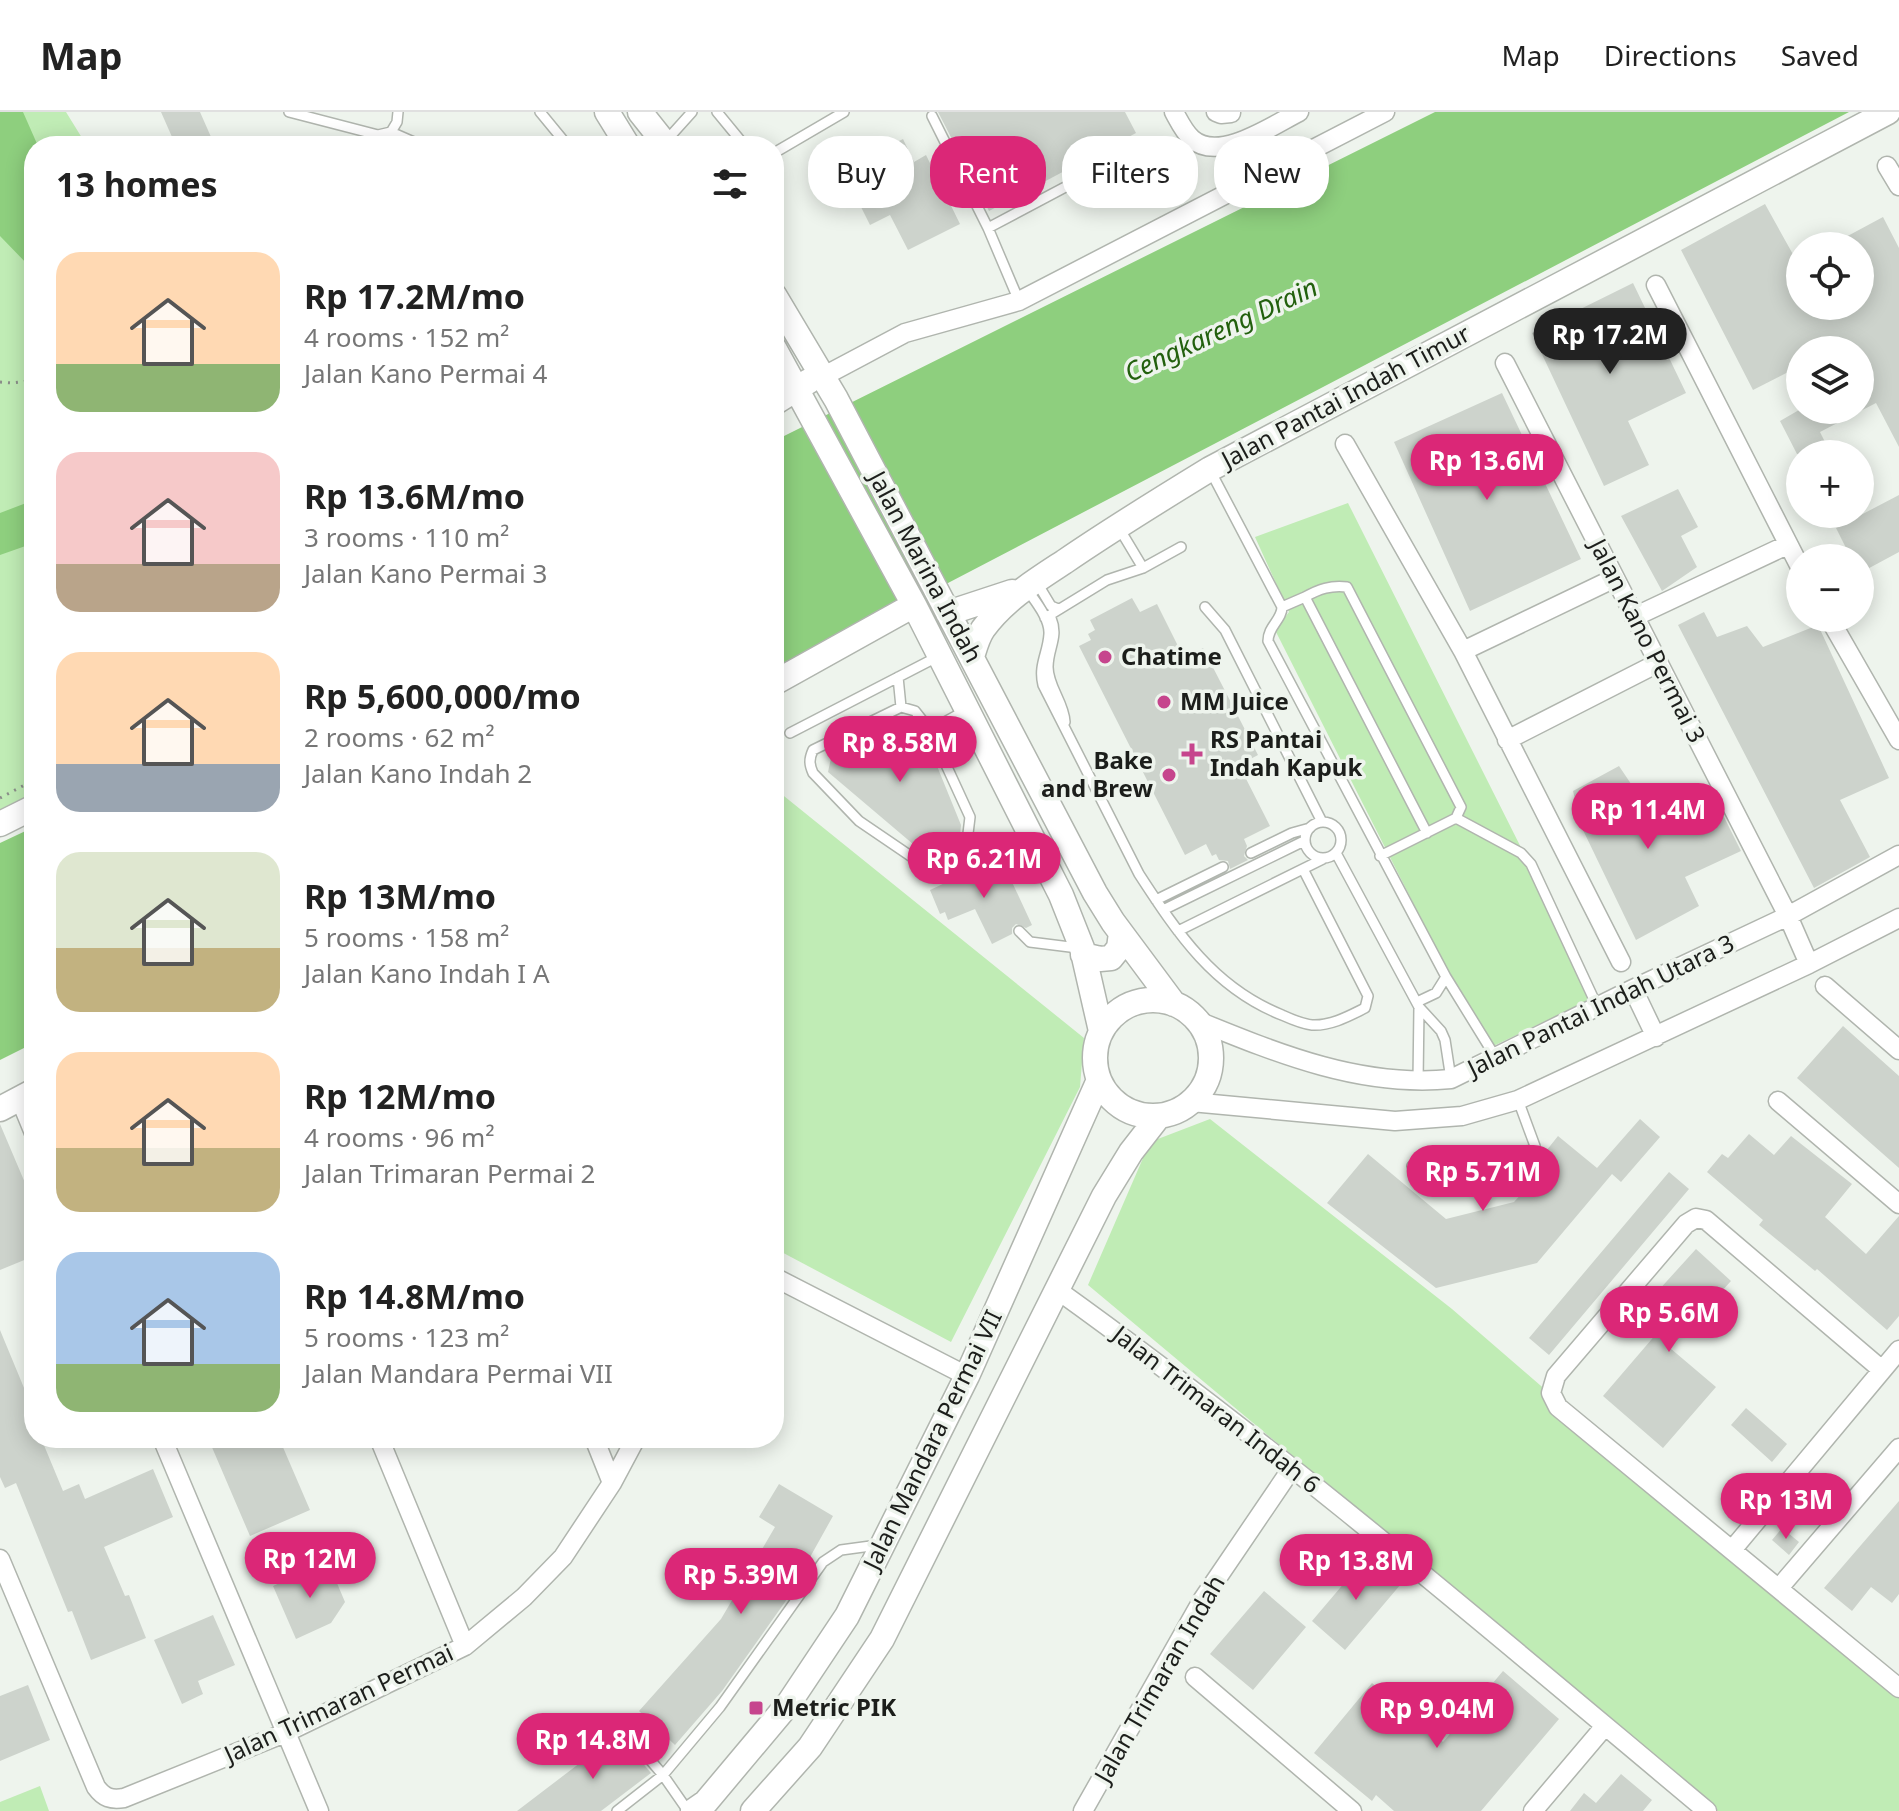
<!DOCTYPE html>
<meta charset="utf-8">
<style>
body{margin:0;font-family:"Noto Sans",sans-serif;background:#f6f6f6;color:#222;height:100vh;display:flex;flex-direction:column;font-size:30px;white-space:nowrap}
*{box-sizing:border-box;margin:0}
p{font-size:26px;color:#767676}
.icon{flex:none;width:44px;height:44px;fill:none;stroke:currentColor;stroke-width:2;stroke-linecap:round;stroke-linejoin:round}
.map{position:relative;flex:1;overflow:hidden}
.side{position:absolute;left:24px;top:24px;width:760px;height:1312px;display:flex;flex-direction:column;background:#fff;border-radius:32px;box-shadow:0 4px 20px #0003}
.side>*{flex:none}
.banner{position:absolute;left:808px;top:24px;width:760px;height:72px;display:flex;gap:16px}
.tools{position:absolute;left:1786px;top:120px;display:grid;gap:16px}
.tools a{display:grid;place-items:center;width:88px;height:88px;border-radius:50%;background:#fff;box-shadow:0 4px 20px #0003;font-size:40px}
.price{position:absolute;translate:-50% -68px;padding:0 18px;border-radius:28px;background:#db2777;color:#fff;font-size:26px;line-height:52px;filter:drop-shadow(0 2px 4px #0008)}
.price::after{content:'';position:absolute;left:50%;top:48px;width:24px;height:18px;margin-left:-12px;background:inherit;clip-path:polygon(0 0,100% 0,50% 100%)}
.price.active{background:#222;color:#fff}
ul{padding:0;list-style:none}
li{display:flex;align-items:center;gap:24px;height:200px;padding:0 32px}
li span{display:grid;place-items:center;flex:none;width:224px;height:160px;border-radius:24px;color:#555}
li>.icon{margin-inline-start:auto}
span .icon{width:96px;height:96px;fill:#fffc;stroke-width:1}
li b{font-size:34px}
h2{display:flex;justify-content:space-between;align-items:center;height:96px;padding:0 32px;font-size:34px}
.tag{padding:0 28px;border-radius:32px;background:#fff;box-shadow:0 4px 20px #0003;font-size:28px;line-height:72px}
.tag.active{background:#db2777;color:#fff}
header{display:flex;align-items:center;gap:48px;box-sizing:border-box;height:112px;padding:0 40px;background:#fff;border-bottom:2px solid #e0e0e0}
header strong{font-size:38px}
nav{display:flex;gap:44px;margin-inline-start:auto;font-size:28px}
.map>svg:first-child{display:block}
</style>
<header>
<strong>Map</strong>
<nav><a>Map</a><a>Directions</a><a>Saved</a></nav>
</header>
<div class="map">
<svg width="1899" height="1699" viewBox="0 0 1899 1699">
<rect width="100%" height="100%" fill="#eef4ed"/>
<path fill="#c0ecb5" d="M0 0H66L87 34H34V682L0 698Z
M1348 391 1596 885 1487 937 1275 518 1289 500 1255 425Z
M774 676 1084 926 1080 975 951 1230 774 1136Z
M1210 1007 1452 1197 1899 1583V1699H1718L1088 1173 1150 1030Z
M40 1674 49 1699H0V1690Z"/>
<path fill="#8ecf7e" d="M0 0H23L38 34H34V156L30 155 0 124Z
M1435 0H1849L948 471 774 558V329Z
M34 388V431L0 443V401Z
M34 715V931L0 948V731Z"/>
<path fill="#cdd3cc" d="M161 0H200L215 34H176Z
M938 0H1125L1136 21 989 99Z
M903 27 914 50 926 43 960 112 908 138 890 103 870 113 842 57Z
M1765 92 1800 155V194H1860V134H1829L1883 105 1899 136V335L1876 291 1820 320 1831 342H1797L1780 309 1799 298H1860V238H1850L1846 229 1829 238H1800V254L1753 278 1681 138Z
M1633 171 1686 281 1628 309 1649 353 1604 374 1532 221Z
M1502 281 1581 447 1470 499 1394 330Z
M1678 377 1698 415 1681 424 1697 455 1662 479 1621 404Z
M1899 383V440L1860 461V446H1851L1836 416Z
M1132 486 1140 500 1157 492 1184 546 1203 536 1258 643 1239 653 1270 714 1244 727 1247 734 1244 744 1248 748 1230 757 1228 749 1219 748 1216 742 1212 744 1206 732 1185 743 1079 534 1091 528 1088 522 1095 518 1090 508Z
M1704 500 1717 525 1747 514 1763 535 1818 513 1889 666 1840 688 1870 745 1814 776 1678 513Z
M896 606H911L924 622 961 713 959 735 945 743 920 738 828 660 833 637Z
M1619 654 1662 718 1720 697 1741 739 1685 765 1699 794 1636 828 1582 716 1573 679Z
M1000 745 1004 754 1002 768 1012 770 1032 813 1026 816 1016 812 1012 816V822L992 832 975 797 948 808 945 800 940 802 930 778Z
M1843 914 1899 964V1056L1797 966Z
M1640 1007 1660 1025 1621 1070 1612 1062 1537 1151 1436 1176 1327 1091 1368 1042 1446 1107 1514 1090 1534 1068 1527 1063 1558 1024 1597 1056Z
M0 1012 34 1092V1144L0 1158Z
M1749 1022 1774 1043 1791 1024 1852 1072 1825 1105 1866 1142 1899 1104V1204L1887 1218 1817 1157 1815 1159 1759 1113 1763 1108 1707 1060 1722 1042 1728 1046Z
M1669 1060 1689 1077 1549 1243 1529 1226Z
M1696 1137 1731 1169 1670 1236 1716 1275 1663 1336 1603 1284 1657 1221 1637 1202Z
M0 1218 34 1300V1326H41L63 1379 79 1372 85 1387 153 1357 173 1405 104 1435 125 1484 129 1483 146 1526 91 1548 72 1499 68 1500 16 1371 5 1376 0 1365Z
M1746 1296 1787 1332 1772 1350 1731 1313Z
M208 1326H279L310 1398 250 1424Z
M779 1372 833 1404 785 1490 722 1579 675 1633 639 1599 721 1507 775 1415 759 1405Z
M1899 1389V1482L1892 1491 1871 1475 1852 1499 1824 1476Z
M1782 1416 1799 1430 1789 1443 1772 1428Z
M1368 1443 1401 1472 1345 1538 1312 1509Z
M328 1450 345 1490 331 1511 296 1527 273 1474Z
M1264 1479 1306 1515 1253 1578 1210 1542Z
M213 1503 235 1553 198 1569 203 1582 182 1592 154 1528Z
M1503 1559 1559 1607 1481 1699H1394L1376 1683 1372 1689 1314 1641 1372 1571 1443 1630Z
M28 1573 50 1628 0 1649V1584Z
M618 1622 651 1661 601 1699H517Z
M1621 1662 1652 1688 1643 1699H1570L1584 1681 1596 1691Z"/>
<g fill="none" stroke-linecap="round" stroke-linejoin="round">
<defs>
<path id="lane" d="M289 0 378 23 391 20 397 10 398 0
M540 0 568 34
M717 0 745 34
M932 4 988 116 1019 189
M391 20 423 34
M665 30 692 0
M774 41 844 0
M988 116 1137 37
M1211 360 1282 495C1282 508 1268 514 1268 529L1446 865 1436 881 1417 890
M1119 416 1143 456
M1036 469 1051 494 1058 497
M1026 476C1034 488 1050 506 1049 522 1048 541 1038 553 1043 573L1139 762C1178 822 1214 876 1282 903 1291 907 1302 912 1312 913 1331 914 1349 904 1365 896L1368 884 1303 757
M1205 495 1225 518 1322 710
M1282 495 1305 485
M1045 506 1107 468 1143 456 1181 435
M1051 506C1059 525 1048 536 1048 555 1048 575 1064 590 1065 610
M898 565 901 595
M901 595 915 599 930 618 970 705 966 738 953 752 931 758 859 709 813 661C809 652 809 647 813 638Z
M930 618 965 599
M790 621 939 544
M940 641 978 622
M1456 706 1521 741 1531 752 1597 894
M1305 728a18 18 0 1 1 36 0a18 18 0 1 1-36 0Z
M1251 741 1292 721 1310 716
M1336 741 1419 895 1441 919 1445 928 1451 967
M1380 744 1456 706 1461 695 1347 475C1331 473 1319 477 1305 485L1427 721
M1008 764 1012 753 1029 729
M1156 788 1223 755
M1163 798 1304 729
M1019 819 1030 830 1078 836
M1178 819 1323 747
M1446 865 1496 946
M1418 970 1419 895
M1412 1054 1534 1038 1535 1034 1518 988
M616 1608 663 1663 688 1699
M617 1699 663 1663 720 1595 823 1450 841 1438 878 1433"/>
<path id="street" d="M1174 0C1179 9 1184 20 1192 27 1219 51 1273 13 1299 0
M1216 0 1221 2 1231 1
M1887 54 1899 74
M1656 173 1800 455
M1505 251 1788 804 1809 852
M824 264 905 221 1019 189 1385 0
M1345 332 1463 539 1621 850
M1634 505 1787 433
M1829 506 1899 628
M1463 539 1615 466
M1507 628 1658 551
M1825 874 1899 938
M1633 877 1656 925
M1198 909C1279 942 1362 976 1451 967L1633 877 1788 804 1899 743
M20 987 34 1021
M1778 989 1899 1092
M1191 990 1395 1009 1462 1004 1518 988 1809 852 1899 806
M774 1165 967 1264
M1056 1177C1282 1339 1494 1521 1707 1699
M1882 1258 1706 1108 1696 1106 1686 1112 1556 1264 1551 1281 1558 1295 1899 1576
M162 1326 319 1699
M379 1326 465 1534
M594 1326 612 1371
M1732 1438 1899 1238
M0 1447 96 1675C104 1686 111 1688 124 1686L285 1621 465 1534 524 1485 563 1445 612 1371 636 1326
M1779 1476 1899 1336
M1195 1565 1352 1699
M1083 1699 1203 1487 1292 1356
M1533 1699 1605 1614"/>
<path id="secondary" d="M607 0 628 34
M640 0 667 34
M774 183 836 287 1095 781 1113 810 1174 892
M774 236 914 493 1061 783 1082 836 1101 919
M774 291 809 269
M948 501 1012 480
M972 545C975 535 977 526 983 517 1004 488 1035 469 1064 450 1112 417 1161 387 1210 357L1888 0
M774 571 914 493
M0 712 34 695
M1083 843 1100 847 1111 846 1119 836 1121 821
M1095 946a58 58 0 1 1 116 0a58 58 0 1 1-116 0Z
M0 997 34 979
M693 1699 706 1690 789 1591 847 1504 967 1264 1099 968
M753 1699 810 1635 882 1527 1104 1084 1131 1040 1159 1004"/>
</defs>
<use href="#lane" stroke="#b0b5ae" stroke-width="12"/>
<use href="#street" stroke="#b0b5ae" stroke-width="21"/>
<use href="#secondary" stroke="#b0b5ae" stroke-width="27"/>
<path stroke="#8a8e89" stroke-width="3" stroke-dasharray="2 6" stroke-linecap="butt" d="M0 270 12 271 34 268
M0 686 34 668"/>
<use href="#lane" stroke="#fff" stroke-width="9"/>
<use href="#street" stroke="#fff" stroke-width="18"/>
<use href="#secondary" stroke="#fff" stroke-width="24"/>
</g>
<g fill="#c6458d" stroke="#eef4ed" stroke-width="3">
<circle cx="1105" cy="545" r="8"/>
<circle cx="1164" cy="590" r="8"/>
<path d="M1188 630h8v8h8v8h-8v8h-8v-8h-8v-8h8z"/>
<circle cx="1169" cy="663" r="8"/>
<rect x="748" y="1588" width="16" height="16" rx="4"/>
</g>
<g text-anchor="middle" stroke-width="7" stroke-linejoin="round" paint-order="stroke">
<g font-size="24" fill="#1c1e1b" stroke="#eef4ed">
<text transform="translate(1346 285) rotate(-28)" y="8">Jalan Pantai Indah Timur</text>
<text transform="translate(925 455) rotate(62)" y="8">Jalan Marina Indah</text>
<text transform="translate(1647 529) rotate(63)" y="8">Jalan Kano Permai 3</text>
<text transform="translate(1601 894) rotate(-26)" y="8">Jalan Pantai Indah Utara 3</text>
<text transform="translate(1216 1298) rotate(38)" y="8">Jalan Trimaran Indah 6</text>
<text transform="translate(933 1328) rotate(-64)" y="8">Jalan Mandara Permai VII</text>
<text transform="translate(1160 1567) rotate(-60)" y="8">Jalan Trimaran Indah</text>
<text transform="translate(339 1592) rotate(-25)" y="8">Jalan Trimaran Permai</text>
</g>
<g font-size="24" font-weight="bold" fill="#1c1e1b" stroke="#eef4ed" text-anchor="start">
<text x="1121" y="553">Chatime</text>
<text x="1180" y="598">MM Juice</text>
<text x="1210" y="636">RS Pantai<tspan x="1210" dy="28">Indah Kapuk</tspan></text>
<text x="1153" y="657" text-anchor="end">Bake<tspan x="1153" dy="28">and Brew</tspan></text>
<text x="772" y="1604">Metric PIK</text>
</g>
<g font-size="26" font-style="italic" fill="#22600d" stroke="#eef4ed">
<text transform="translate(1221 218) rotate(-25)" y="9">Cengkareng Drain</text>
</g>
</g>
</svg>
<div class="tools">
<a><svg class="icon" aria-label="locate" viewBox="0 0 24 24"><circle cx="12" cy="12" r="6"/><path d="M12 2v4M12 18v4M2 12h4M18 12h4"/></svg></a>
<a><svg class="icon" aria-label="layers" viewBox="0 0 24 24"><path d="M12 4l9 5-9 5-9-5zM3 14l9 5 9-5"/></svg></a>
<a>+</a>
<a>−</a>
</div>
<b class="price active" style="left:1610px;top:264px">Rp 17.2M</b>
<b class="price" style="left:1487px;top:390px">Rp 13.6M</b>
<b class="price" style="left:900px;top:672px">Rp 8.58M</b>
<b class="price" style="left:1648px;top:739px">Rp 11.4M</b>
<b class="price" style="left:984px;top:788px">Rp 6.21M</b>
<b class="price" style="left:1483px;top:1101px">Rp 5.71M</b>
<b class="price" style="left:1669px;top:1242px">Rp 5.6M</b>
<b class="price" style="left:1786px;top:1429px">Rp 13M</b>
<b class="price" style="left:310px;top:1488px">Rp 12M</b>
<b class="price" style="left:1356px;top:1490px">Rp 13.8M</b>
<b class="price" style="left:741px;top:1504px">Rp 5.39M</b>
<b class="price" style="left:1437px;top:1638px">Rp 9.04M</b>
<b class="price" style="left:593px;top:1669px">Rp 14.8M</b>
<div class="banner">
<a class="tag">Buy</a>
<a class="tag active">Rent</a>
<a class="tag">Filters</a>
<a class="tag">New</a>
</div>
<section class="side">
<h2>13 homes<svg class="icon" aria-label="filters" viewBox="0 0 24 24"><path d="M4 7h16M4 17h16"/><circle cx="9" cy="7" r="2"/><circle cx="15" cy="17" r="2"/></svg></h2>
<ul>
<li><span style="background:linear-gradient(#ffd9b3 70%,#8fb573 0)"><svg class="icon" aria-label="home" viewBox="0 0 24 24"><path d="M3 11l9-7 9 7M6 9v11h12V9"/></svg></span><div><b>Rp 17.2M/mo</b><p>4 rooms · 152 m²</p><p>Jalan Kano Permai 4</p></div></li>
<li><span style="background:linear-gradient(#f6c9c9 70%,#b9a48a 0)"><svg class="icon" aria-label="home" viewBox="0 0 24 24"><path d="M3 11l9-7 9 7M6 9v11h12V9"/></svg></span><div><b>Rp 13.6M/mo</b><p>3 rooms · 110 m²</p><p>Jalan Kano Permai 3</p></div></li>
<li><span style="background:linear-gradient(#ffd9b3 70%,#9aa5b1 0)"><svg class="icon" aria-label="home" viewBox="0 0 24 24"><path d="M3 11l9-7 9 7M6 9v11h12V9"/></svg></span><div><b>Rp 5,600,000/mo</b><p>2 rooms · 62 m²</p><p>Jalan Kano Indah 2</p></div></li>
<li><span style="background:linear-gradient(#dfe7d0 60%,#c2b280 0)"><svg class="icon" aria-label="home" viewBox="0 0 24 24"><path d="M3 11l9-7 9 7M6 9v11h12V9"/></svg></span><div><b>Rp 13M/mo</b><p>5 rooms · 158 m²</p><p>Jalan Kano Indah I A</p></div></li>
<li><span style="background:linear-gradient(#ffd9b3 60%,#c2b280 0)"><svg class="icon" aria-label="home" viewBox="0 0 24 24"><path d="M3 11l9-7 9 7M6 9v11h12V9"/></svg></span><div><b>Rp 12M/mo</b><p>4 rooms · 96 m²</p><p>Jalan Trimaran Permai 2</p></div></li>
<li><span style="background:linear-gradient(#a9c7e8 70%,#8fb573 0)"><svg class="icon" aria-label="home" viewBox="0 0 24 24"><path d="M3 11l9-7 9 7M6 9v11h12V9"/></svg></span><div><b>Rp 14.8M/mo</b><p>5 rooms · 123 m²</p><p>Jalan Mandara Permai VII</p></div></li>
</ul>
</section>
</div>
